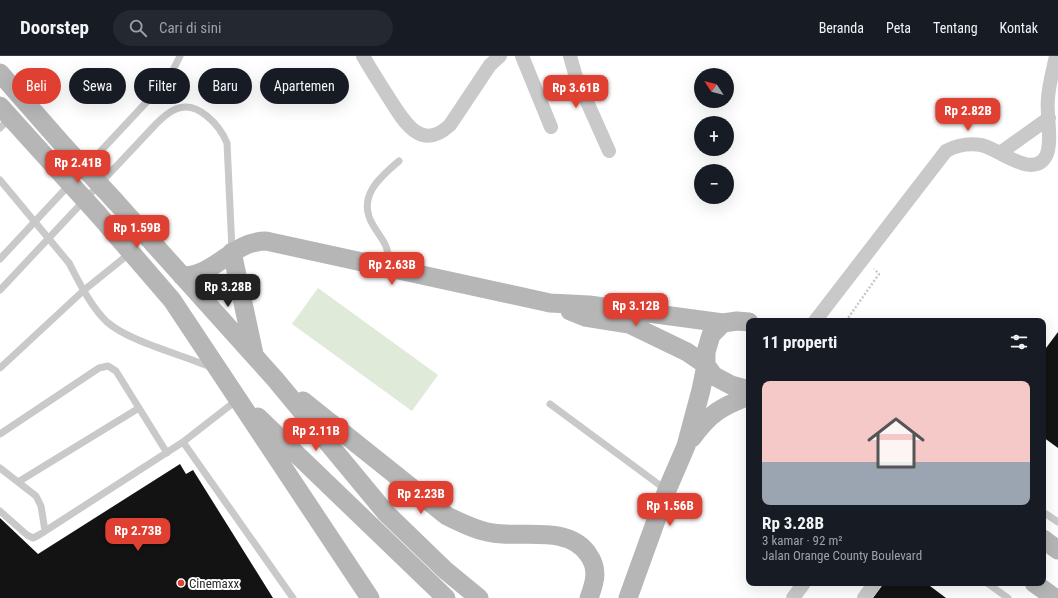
<!DOCTYPE html>
<html lang="id">
<meta charset="utf-8">
<style>
body{margin:0;font-family:"Roboto Condensed",sans-serif;background:#242831;color:#f1f3f6;height:100vh;display:flex;flex-direction:column;font-size:15px;white-space:nowrap}
*{box-sizing:border-box;margin:0}
p{font-size:13px;color:#9ea1a6}
.icon{flex:none;width:22px;height:22px;fill:none;stroke:currentColor;stroke-width:2;stroke-linecap:round;stroke-linejoin:round}
.map{position:relative;flex:1;overflow:hidden}
.drawer{position:absolute;left:746px;top:262px;width:300px;height:268px;display:flex;flex-direction:column;background:#171b24;border-radius:8px;box-shadow:0 4px 16px #0002}
.drawer>*{flex:none}
.banner{position:absolute;left:12px;top:12px;width:380px;height:36px;display:flex;gap:8px}
.needle{width:26px;rotate:306deg}
.controls{position:absolute;left:694px;top:12px;display:grid;gap:8px}
.controls a{display:grid;place-items:center;width:40px;height:40px;border-radius:50%;background:#171b24;box-shadow:0 4px 16px #0002;font-size:20px}
.price{position:absolute;translate:-50% -34px;padding:0 9px;border-radius:8px;background:#e04031;color:#fff;font-size:13px;line-height:26px;filter:drop-shadow(0 1px 2px #0008)}
.price::after{content:'';position:absolute;left:50%;top:24px;width:12px;height:9px;margin-left:-6px;background:inherit;clip-path:polygon(0 0,100% 0,50% 100%)}
.price.current{background:#222;color:#fff}
ul{padding:0;list-style:none}
li{display:grid;align-content:center;gap:8px;height:212px;padding:0 16px}
li+li{border-top:1px solid #363941}
li span{display:grid;place-items:center;height:124px;border-radius:8px;color:#555}
li>.icon{margin-inline-start:auto}
span .icon{width:72px;height:72px;fill:#fffc;stroke-width:1}
li b{font-size:17px}
h2{display:flex;justify-content:space-between;align-items:center;height:48px;padding:0 16px;font-size:17px}
.pill{padding:0 14px;border-radius:18px;background:#171b24;box-shadow:0 4px 16px #0002;font-size:14px;line-height:36px}
.pill.current{background:#e04031;color:#fff}
header{display:flex;align-items:center;gap:24px;box-sizing:border-box;height:56px;padding:0 20px;background:#171b24;border-bottom:1px solid #363941}
header strong{font-size:19px}
nav{display:flex;gap:22px;margin-inline-start:auto;font-size:14px}
.search{width:280px;height:36px;background:#242831;display:flex;align-items:center;gap:10px;box-sizing:border-box;padding:0 14px;border-radius:22px;color:#9ea1a6;font-size:15px}
.map>svg:first-child{display:block}
</style>
<header>
<strong>Doorstep</strong>
<div class="search"><svg class="icon" aria-label="search" viewBox="0 0 24 24"><circle cx="10" cy="10" r="6"/><path d="M15 15l6 6"/></svg>Cari di sini</div>
<nav><a>Beranda</a><a>Peta</a><a>Tentang</a><a>Kontak</a></nav>
</header>
<div class="map">
<svg width="1058" height="542" viewBox="0 0 1058 542">
<rect width="100%" height="100%" fill="#fff"/>
<path fill="#dfead9" d="M318 232 438 319 412 355 292 268Z"/>
<path fill="#131313" d="M1058 276V392L1043 381V296Z
M180 408 186 418 193 414 273 542H0V462L38 498Z
M884 527H926L946 542H873Z"/>
<g fill="none" stroke-linecap="round" stroke-linejoin="round">
<path stroke="#c9c9c9" stroke-width="2.5" stroke-dasharray="2 2" stroke-linecap="butt" d="M846 265 879 218 874 213"/>
<path stroke="#c9c9c9" stroke-width="7" d="M0 72 10 62
M0 203 169 22 180 0
M69 207C79 226 91 251 107 266 130 286 181 298 210 311
M388 211C390 189 383 186 373 169 356 141 380 121 399 105
M0 234 156 68C162 62 168 56 176 53 198 44 220 70 227 87L232 194
M0 312 83 235 130 197
M550 348 665 433
M0 378 99 312 108 310 116 315 167 397
M183 386 293 542
M0 412 36 440 41 450 45 475
M18 426 139 352
M0 455 27 479 33 482 39 479 183 386 237 344
M1043 456 1058 466
M987 527 1008 542"/>
<path stroke="#c9c9c9" stroke-width="14" d="M363 0C371 14 380 28 389 42 404 66 421 96 450 69L490 9 500 0
M522 0 551 71
M570 0 576 21 609 95
M1000 97 1049 62
M815 265 946 95C957 89 967 87 981 89 998 92 1033 124 1046 100 1053 87 1046 57 1048 42 1049 28 1053 14 1056 0
M793 542 804 527
M864 542 875 527"/>
<path stroke="#b6b6b6" stroke-width="19" d="M0 17 64 90
M0 50 56 112
M115 145 275 323 386 457 445 514 479 542
M97 157 172 244 370 542
M232 196 254 298
M182 220C216 220 232 185 266 185L550 247 589 249 723 267
M570 255 585 261 629 268 687 296 706 309 714 320 731 329 749 334
M303 345 447 460C462 467 477 475 493 477 524 482 568 469 588 498 599 513 595 526 589 542
M258 361 446 542
M692 382C710 357 721 351 749 340
M1043 483 1058 494
M1034 527 1055 542
M628 542 667 434 686 390 701 334 706 309V296L711 279 723 267 737 265 749 266"/>
<path stroke="#c9c9c9" stroke-width="7" d="M0 124 69 207"/>
<path stroke="#b6b6b6" stroke-width="19" d="M64 90 115 145
M56 112 97 157"/>
</g>
<circle fill="#e04031" stroke="#fff" stroke-width="1.5" cx="181" cy="527" r="4"/>
<g text-anchor="middle" stroke-width="4" stroke-linejoin="round" paint-order="stroke">
<g font-size="13" fill="#2c2c2c" stroke="#fff" text-anchor="start">
<text x="189" y="532">Cinemaxx</text>
</g>
</g>
</svg>
<div class="controls">
<a><svg class="needle" viewBox="-14 -14 28 28"><path d="M0-13l5 13h-10z" fill="#e53935"/><path d="M0 13l5-13h-10z" fill="#9ea1a6"/></svg></a>
<a>+</a>
<a>−</a>
</div>
<b class="price" style="left:576px;top:53px">Rp 3.61B</b>
<b class="price" style="left:968px;top:76px">Rp 2.82B</b>
<b class="price" style="left:78px;top:128px">Rp 2.41B</b>
<b class="price" style="left:137px;top:193px">Rp 1.59B</b>
<b class="price" style="left:392px;top:230px">Rp 2.63B</b>
<b class="price current" style="left:228px;top:252px">Rp 3.28B</b>
<b class="price" style="left:636px;top:271px">Rp 3.12B</b>
<b class="price" style="left:316px;top:396px">Rp 2.11B</b>
<b class="price" style="left:421px;top:459px">Rp 2.23B</b>
<b class="price" style="left:670px;top:471px">Rp 1.56B</b>
<b class="price" style="left:138px;top:496px">Rp 2.73B</b>
<div class="banner">
<a class="pill current">Beli</a>
<a class="pill">Sewa</a>
<a class="pill">Filter</a>
<a class="pill">Baru</a>
<a class="pill">Apartemen</a>
</div>
<section class="drawer">
<h2>11 properti<svg class="icon" aria-label="filters" viewBox="0 0 24 24"><path d="M4 7h16M4 17h16"/><circle cx="9" cy="7" r="2"/><circle cx="15" cy="17" r="2"/></svg></h2>
<ul>
<li><span style="background:linear-gradient(#f6c9c9 65%,#9aa5b1 0)"><svg class="icon" aria-label="home" viewBox="0 0 24 24"><path d="M3 11l9-7 9 7M6 9v11h12V9"/></svg></span><div><b>Rp 3.28B</b><p>3 kamar · 92 m²</p><p>Jalan Orange County Boulevard</p></div></li>
</ul>
</section>
</div>
